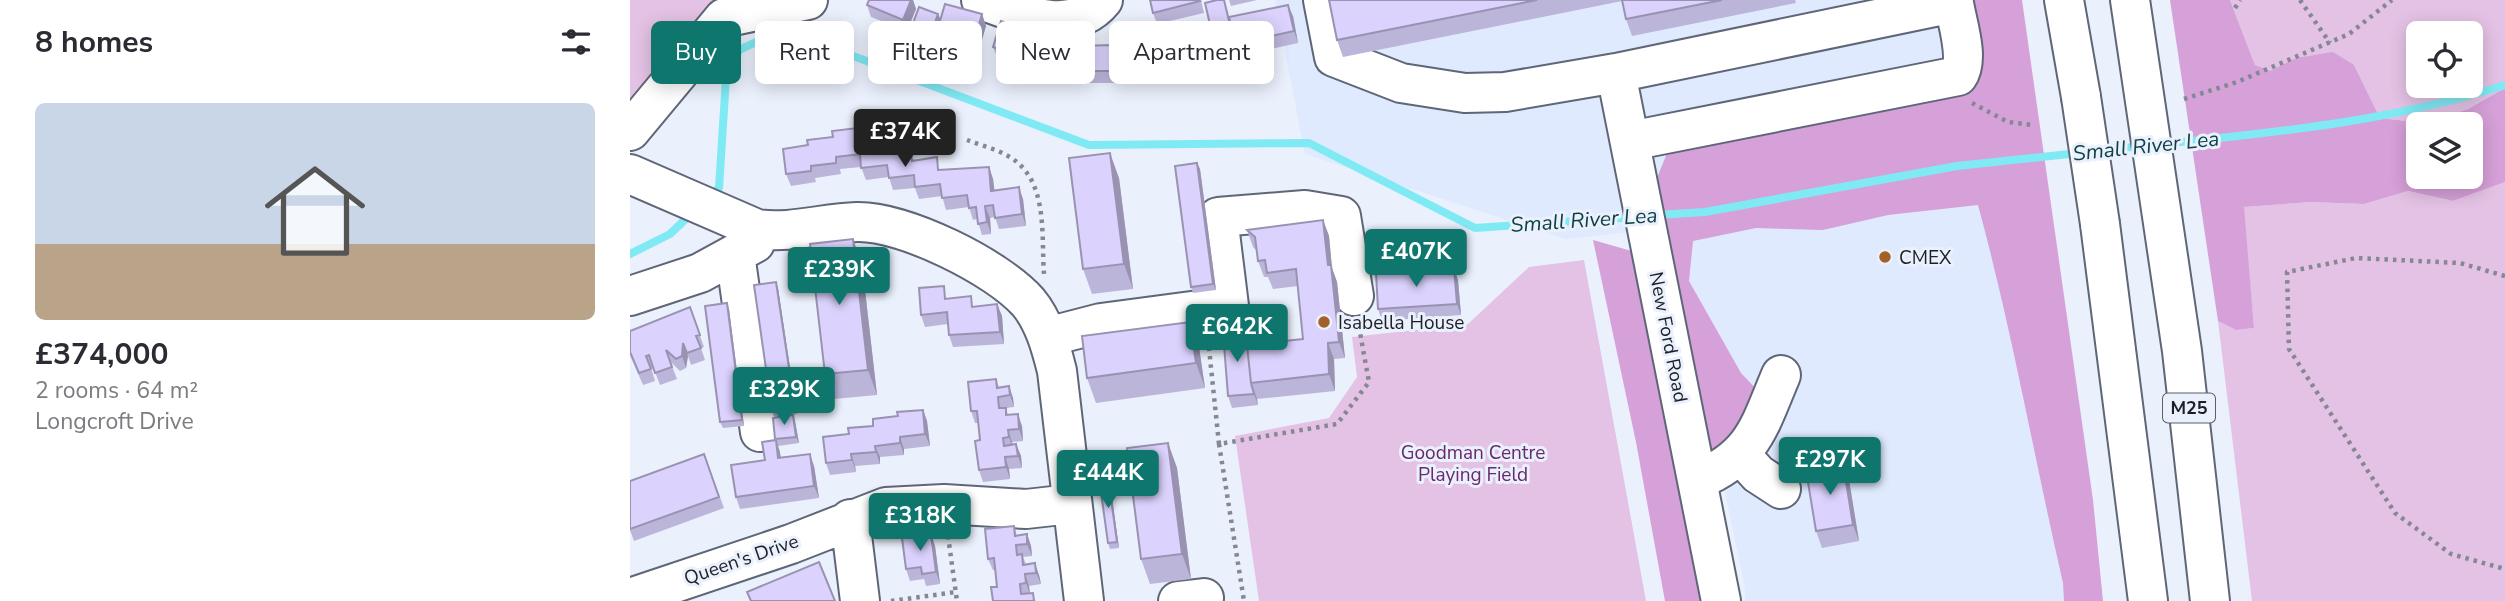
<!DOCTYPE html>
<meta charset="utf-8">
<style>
body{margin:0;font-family:"Nunito Sans",sans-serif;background:#f2f2f3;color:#2b2b33;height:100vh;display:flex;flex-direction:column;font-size:26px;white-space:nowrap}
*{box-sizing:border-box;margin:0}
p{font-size:23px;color:#7c7c81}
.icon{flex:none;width:38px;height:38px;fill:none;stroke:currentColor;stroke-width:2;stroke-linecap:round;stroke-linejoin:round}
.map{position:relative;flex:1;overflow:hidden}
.side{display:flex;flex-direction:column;background:#fff;width:630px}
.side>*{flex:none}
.top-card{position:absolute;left:21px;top:21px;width:665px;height:63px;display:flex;gap:14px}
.controls{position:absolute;left:1776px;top:21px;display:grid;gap:14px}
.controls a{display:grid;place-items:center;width:77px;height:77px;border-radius:10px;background:#fff;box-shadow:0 4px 18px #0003;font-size:35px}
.price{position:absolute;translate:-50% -60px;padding:0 16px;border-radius:7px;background:#0f766e;color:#fff;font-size:23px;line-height:46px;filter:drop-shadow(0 2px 4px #0008)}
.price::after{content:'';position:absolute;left:50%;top:42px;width:21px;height:16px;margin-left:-10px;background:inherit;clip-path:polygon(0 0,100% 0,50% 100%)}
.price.on{background:#222;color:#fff}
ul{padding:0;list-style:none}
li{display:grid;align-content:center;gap:14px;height:371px;padding:0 35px}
li span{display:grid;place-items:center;height:217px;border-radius:10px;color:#555}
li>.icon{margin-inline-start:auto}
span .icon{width:126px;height:126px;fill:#fffc;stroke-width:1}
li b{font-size:30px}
h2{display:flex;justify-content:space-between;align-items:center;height:84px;padding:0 35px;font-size:30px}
.tag{padding:0 24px;border-radius:10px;background:#fff;box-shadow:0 4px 18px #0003;font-size:24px;line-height:63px}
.tag.on{background:#0f766e;color:#fff}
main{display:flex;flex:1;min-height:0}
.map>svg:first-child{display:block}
</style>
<main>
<section class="side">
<h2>8 homes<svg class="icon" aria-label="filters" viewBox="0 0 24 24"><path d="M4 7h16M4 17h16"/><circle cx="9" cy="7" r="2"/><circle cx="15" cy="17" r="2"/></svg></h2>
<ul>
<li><span style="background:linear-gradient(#c9d6e8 65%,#b9a48a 0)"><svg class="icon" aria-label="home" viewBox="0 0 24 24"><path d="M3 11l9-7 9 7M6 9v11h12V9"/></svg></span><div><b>£374,000</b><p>2 rooms · 64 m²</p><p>Longcroft Drive</p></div></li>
</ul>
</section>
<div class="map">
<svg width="1875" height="601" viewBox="0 0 1875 601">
<rect width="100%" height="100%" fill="#eaf0fc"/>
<path fill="#dfeaff" d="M645 0H1345L1445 601H1115V588L1040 228 935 239 675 154Z"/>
<path fill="#e4c2e5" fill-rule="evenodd" d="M0 0H84V5L0 98Z
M1600 0H1875V88L1838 109 1794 123 1750 118 1724 65 1666 58 1640 72 1625 65ZM1788 33H1841V86H1788Z
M1875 182V601H1622L1588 321 1606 330 1624 328 1613 207 1681 202 1734 204 1778 191 1823 201Z
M954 260 1016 601H629L605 436 699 418 727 377 722 337 838 324 899 267Z"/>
<path fill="#d6a0d8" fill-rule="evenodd" d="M1336 0H1392L1463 500 1473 601H1434L1433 583C1404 457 1382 330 1348 205L1258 215 1193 230 1126 228 1063 241 1059 281 1111 373 1131 394 1098 441 1078 454 1025 183 1037 153 1310 94Z
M1540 0H1600L1625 65 1640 71 1666 58 1703 52 1724 65 1750 118 1794 123 1838 109 1875 88V182L1823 201 1778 191 1734 204 1681 202 1614 207 1624 328 1606 330 1588 321ZM1841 124V177H1788V124Z
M963 240 1005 252 1073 601H1035L1006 442Z"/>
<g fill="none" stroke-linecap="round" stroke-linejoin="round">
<path stroke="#80eaf4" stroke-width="8" d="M1532 144C1651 132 1760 121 1875 85
M1469 151 1512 146
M78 198 89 188 96 78 109 50 137 37H173L459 145 679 143 845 228 1006 217
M1026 215 1075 212 1327 166 1449 153
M0 254 40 234 61 214"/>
<defs>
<path id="minor" d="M351 0C388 13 442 38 473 0
M693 0 704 57 771 83 835 93 875 92 986 73 1324 3 1323 0
M986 73 1091 601
M0 131 94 18 178 0
M1000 141 1328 76C1340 59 1327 23 1324 3
M0 174 127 229C160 234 193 223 227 222 274 221 367 267 398 302 414 321 421 347 427 371L454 601
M105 254 130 432
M0 296 70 273 125 243
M417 337 471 323 599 306 588 217 675 210 711 216 724 296
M1110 454 1128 474 1151 489
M1068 480C1124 456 1129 427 1151 375
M220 519 230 601
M0 598 161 544 256 507 314 504 396 509 441 504
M548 601 574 598"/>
<path id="highway" d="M1434 0 1451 97
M1500 0 1552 351 1580 601
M1470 224 1518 601"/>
</defs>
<use href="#minor" stroke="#5e6677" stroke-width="42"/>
<use href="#highway" stroke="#5e6677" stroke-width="42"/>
<path stroke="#848892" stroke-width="4.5" stroke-dasharray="3.5 5" stroke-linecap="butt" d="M1670 0 1700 43
M1605 8 1610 0
M1554 99 1607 82 1719 34 1762 0
M1342 103 1378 122 1403 125
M337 140C350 145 366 149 378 156 419 179 411 234 414 274
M1875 276 1830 263 1726 258 1657 272 1659 349 1765 513 1821 554 1875 569
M578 339 589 444 707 424 739 382 729 327
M589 444 614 601
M318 536 327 601
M261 601 326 592"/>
<use href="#minor" stroke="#fff" stroke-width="38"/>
<use href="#highway" stroke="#fff" stroke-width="38"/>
<defs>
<path id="highway-bridge" d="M1451 97 1470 224"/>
</defs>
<use href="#highway-bridge" stroke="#5e6677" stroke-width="42" stroke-linecap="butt"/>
<use href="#highway-bridge" stroke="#fff" stroke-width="38"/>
</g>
<path fill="#bcb5da" d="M283 0 286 9 277 31 241 17 237 5Z
M571 0 574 13 527 24 523 13Z
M594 0 602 31 583 35 581 29Z
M599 0H627L601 6Z
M699 0H1165L1166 3 1002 36 996 19 992 1 713 57 707 40Z
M352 14 356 26 348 53 311 43 307 31 309 24 304 39 285 33 282 26 310 19Z
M663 16 668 43 609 56 605 44Z
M572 34 578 62 540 70 536 58Z
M486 45 490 57V83H449L445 71Z
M417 46V47L436 57 431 79 414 74 412 68 417 48 409 72 368 59 363 47Z
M252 125 257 137 259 150 311 170 359 167 363 179 364 190 393 199 396 226 369 229 365 217 360 218 361 234 352 235 347 219 343 220 339 207 316 210 312 196 289 199 285 188 263 190 259 177 236 180 231 167 210 169 211 174 185 178 186 182 161 186 156 174 178 145 203 137Z
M567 163 570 169 586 290 563 293 561 287Z
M489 178 503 289 462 294 453 269Z
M693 220 699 236 702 268 707 282 715 358 704 359 705 391 627 399 628 405 602 408 598 396 613 330 618 345 673 339 668 286 643 289 638 277H634L628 261 626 250 623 247 617 230Z
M232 264 247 395 204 399 195 374Z
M828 280 831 315 752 321 748 309Z
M148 288 167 414 144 417 142 411Z
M318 299 345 307 367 304 372 316 374 344 323 347 319 335 318 324 295 327 291 315Z
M60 307 74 347 71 348 75 360 61 365 58 356 56 368 50 371 40 361 47 379 30 385 23 367 21 368 25 381 13 385 0 355V331Z
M99 309 114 426 93 428 90 422Z
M560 322 569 347 575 388 466 403 457 378Z
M366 379 369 387 379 386 383 398 384 407 376 408 378 415 392 426 393 441 382 442 383 445 386 444 391 456 392 468 379 469 380 479 353 482 349 470 350 440 349 423H345L341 411Z
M293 410 297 421 300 446 274 449V455L250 457V464L225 466 226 472 200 475 196 463 243 426 268 416Z
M163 415 165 421 169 443 148 446 151 458 184 466 189 498 110 509 106 497 135 460 146 440 143 418Z
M538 443 547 468 561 579 520 584 511 559Z
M74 454 94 508 4 541 0 530V481Z
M1213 463 1219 480 1229 541 1192 548 1186 531Z
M478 477 480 483 489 548 480 549 478 543Z
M384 526 387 536 397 534 401 546 402 556 393 557 396 564 409 575 411 584 399 586 400 593 406 601 367 587 365 570H363L358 559Z
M305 546 310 584 296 586 294 579 280 581 276 569Z"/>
<path fill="#9993b1" d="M281 0H283L286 9 277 31 273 20Z
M658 5 663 16 668 43 664 31Z
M308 14 311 20 304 39 301 33Z
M352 14 356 26 348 53 344 42Z
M568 23 572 34 578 62 574 50Z
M413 34 417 46 409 72 404 61Z
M486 45 490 57V83L486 71Z
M434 51 436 57 431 79 429 73Z
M252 125 257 137 260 162 256 151Z
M480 153 489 178 503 289 494 264Z
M567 163 570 169 586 290 583 284Z
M359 167 363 179 366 202 361 191Z
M389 187 393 199 396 226 392 214Z
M355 206 360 218 361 234 357 222Z
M693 220 699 236 702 268 707 282 715 358 709 342 698 265Z
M223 239 232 264 247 395 238 370Z
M824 268 828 280 831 315 827 304Z
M146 282 148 288 167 414 165 408Z
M97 303 99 309 114 426 112 420Z
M367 304 372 316 374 344 370 332Z
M560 322 569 347 575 388 566 363Z
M613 330 617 341 618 357 614 345Z
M53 343 58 356 56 368 52 356Z
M698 343 704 359 705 391 699 374Z
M379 386 383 398 384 407 380 395Z
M623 387 627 399 628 405 624 394Z
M293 410 297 421 300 446 295 434Z
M388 414 392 426 393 441 389 429Z
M163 415 165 421 169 443 166 437Z
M378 430 382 442 383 449 379 437Z
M270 437 274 449V455L270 443Z
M146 440 150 452 152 470 148 458Z
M538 443 547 468 561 579 552 554Z
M386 444 391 456 392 468 388 456Z
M245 446 250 457V464L246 452Z
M180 454 184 466 189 498 184 486Z
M221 454 225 466 226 472 222 460Z
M375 457 379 469 380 479 376 467Z
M1213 463 1219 480 1229 541 1223 525Z
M478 477 480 483 489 548 487 542Z
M301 534 305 546 310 584 306 572Z
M397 534 401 546 402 556 397 544Z
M405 563 409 575 411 584 406 573Z
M395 574 399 586 400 595 396 583Z"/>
<path fill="#dbd2fd" stroke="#9993b1" stroke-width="2" d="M239 0H281L273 20 237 5Z
M520 0H569L570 1 523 13Z
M587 0H594L600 25 581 29 575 3Z
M699 0H907L707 40Z
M992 0H1092L996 19Z
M315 4 352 14 344 42 307 31Z
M658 5 664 31 605 44 599 17Z
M289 7 308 14 301 33 282 26Z
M371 21 413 34 404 61 363 47Z
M568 23 574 50 536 58 530 30Z
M486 45V71H445L444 46Z
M417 47 434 51 429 73 412 68Z
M252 125 256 151 280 148 282 161 307 157 308 170 359 167 361 191 389 187 392 214 365 218 363 205 355 206 357 222 348 224 346 207 339 208 337 195 312 198 310 184 285 187 284 175 259 178 257 165 231 168 230 154 206 157V163L181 166V171L156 174 153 149 178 145 177 140 203 137 202 131Z
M480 153 494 264 453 269 439 158Z
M567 163 583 284 561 287 545 166Z
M693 220 698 265H701L709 342 698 343 699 374 621 383 617 345 673 339 666 269 637 273 635 260 628 261 625 237 617 230Z
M223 239 238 370 195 374 180 244Z
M824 268 827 304 748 309 746 273Z
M146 282 165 408 142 411 124 285Z
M314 286 315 299 341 296 342 307 367 304 370 332 319 335 317 312 291 315 289 288Z
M97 303 112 420 90 422 75 306Z
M60 307 70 335 66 336 71 348 57 353 53 343 52 356 46 359 36 350 42 367 25 373 19 355 16 356 21 369 9 373 0 352V331Z
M560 322 566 363 457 378 452 336Z
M613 330 614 345 618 344 617 345 621 383 624 394 598 396 593 332Z
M366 379 367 388 379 386 380 395 368 397 369 408H376V415L388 414 389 429 378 430 379 437 373 438 374 446 386 444 388 456 375 457 376 467 349 470 345 441 350 440 347 411H341L338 382Z
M293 410 295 434 270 437V443L245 446 246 452 221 454 222 460 196 463 193 437 219 434 218 428 243 426V419L268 416 267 412Z
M163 415 166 437 145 439 143 418Z
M146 440 148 458 180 454 184 486 106 497 101 465 135 460 132 442Z
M538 443 552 554 511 559 497 448Z
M74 454 89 497 0 529V481Z
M1213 463 1223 525 1186 531 1176 470Z
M478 477 487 542 478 543 469 478Z
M384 526 385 536 397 534V544L386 545 387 555 392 554 393 565 405 563 406 573 395 574 396 583 390 584 391 594 403 593 404 601H363L361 587H367L364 558 358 559 355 529Z
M301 534 306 572 292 574 291 567 276 569 272 538Z
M189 562 205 601H121L117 592Z"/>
<g fill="#a2612b" stroke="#eaf0fc" stroke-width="2.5">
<circle cx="1255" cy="257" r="7"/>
<circle cx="694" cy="322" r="7"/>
</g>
<g text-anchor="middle" stroke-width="6" stroke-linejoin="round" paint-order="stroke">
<rect fill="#eaf0fc" stroke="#5a5e66" stroke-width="2" x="1533" y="393.5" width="52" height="29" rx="5"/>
<g font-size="18" font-weight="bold" fill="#1c1f26">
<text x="1559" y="414">M25</text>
</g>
<g font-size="19" fill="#1c1f26" stroke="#eaf0fc" text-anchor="start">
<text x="1269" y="264">CMEX</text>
<text x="708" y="329">Isabella House</text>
</g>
<g font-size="19" fill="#1c1f26" stroke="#eaf0fc">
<text transform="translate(1039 337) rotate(79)" y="7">New Ford Road</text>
<text transform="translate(111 559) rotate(-19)" y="7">Queen's Drive</text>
</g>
<g font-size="19" fill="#69296d" stroke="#eaf0fc">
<text x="843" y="459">Goodman Centre<tspan x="843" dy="22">Playing Field</tspan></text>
</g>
<g font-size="21" font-style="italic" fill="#0e4044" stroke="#eaf0fc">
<text transform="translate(1516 146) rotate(-6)" y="7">Small River Lea</text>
<text transform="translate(954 220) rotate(-4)" y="7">Small River Lea</text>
</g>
</g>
</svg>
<div class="controls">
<a><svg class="icon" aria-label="locate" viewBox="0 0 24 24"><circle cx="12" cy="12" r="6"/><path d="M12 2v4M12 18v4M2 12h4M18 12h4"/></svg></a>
<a><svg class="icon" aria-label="layers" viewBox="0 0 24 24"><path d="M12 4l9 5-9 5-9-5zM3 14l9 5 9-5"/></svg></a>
</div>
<b class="price on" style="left:275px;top:169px">£374K</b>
<b class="price" style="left:786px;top:289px">£407K</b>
<b class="price" style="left:209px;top:307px">£239K</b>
<b class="price" style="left:607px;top:364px">£642K</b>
<b class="price" style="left:154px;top:427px">£329K</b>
<b class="price" style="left:1200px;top:497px">£297K</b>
<b class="price" style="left:478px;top:510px">£444K</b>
<b class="price" style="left:290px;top:553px">£318K</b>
<div class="top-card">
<a class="tag on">Buy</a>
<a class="tag">Rent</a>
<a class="tag">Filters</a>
<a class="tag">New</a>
<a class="tag">Apartment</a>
</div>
</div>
</main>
